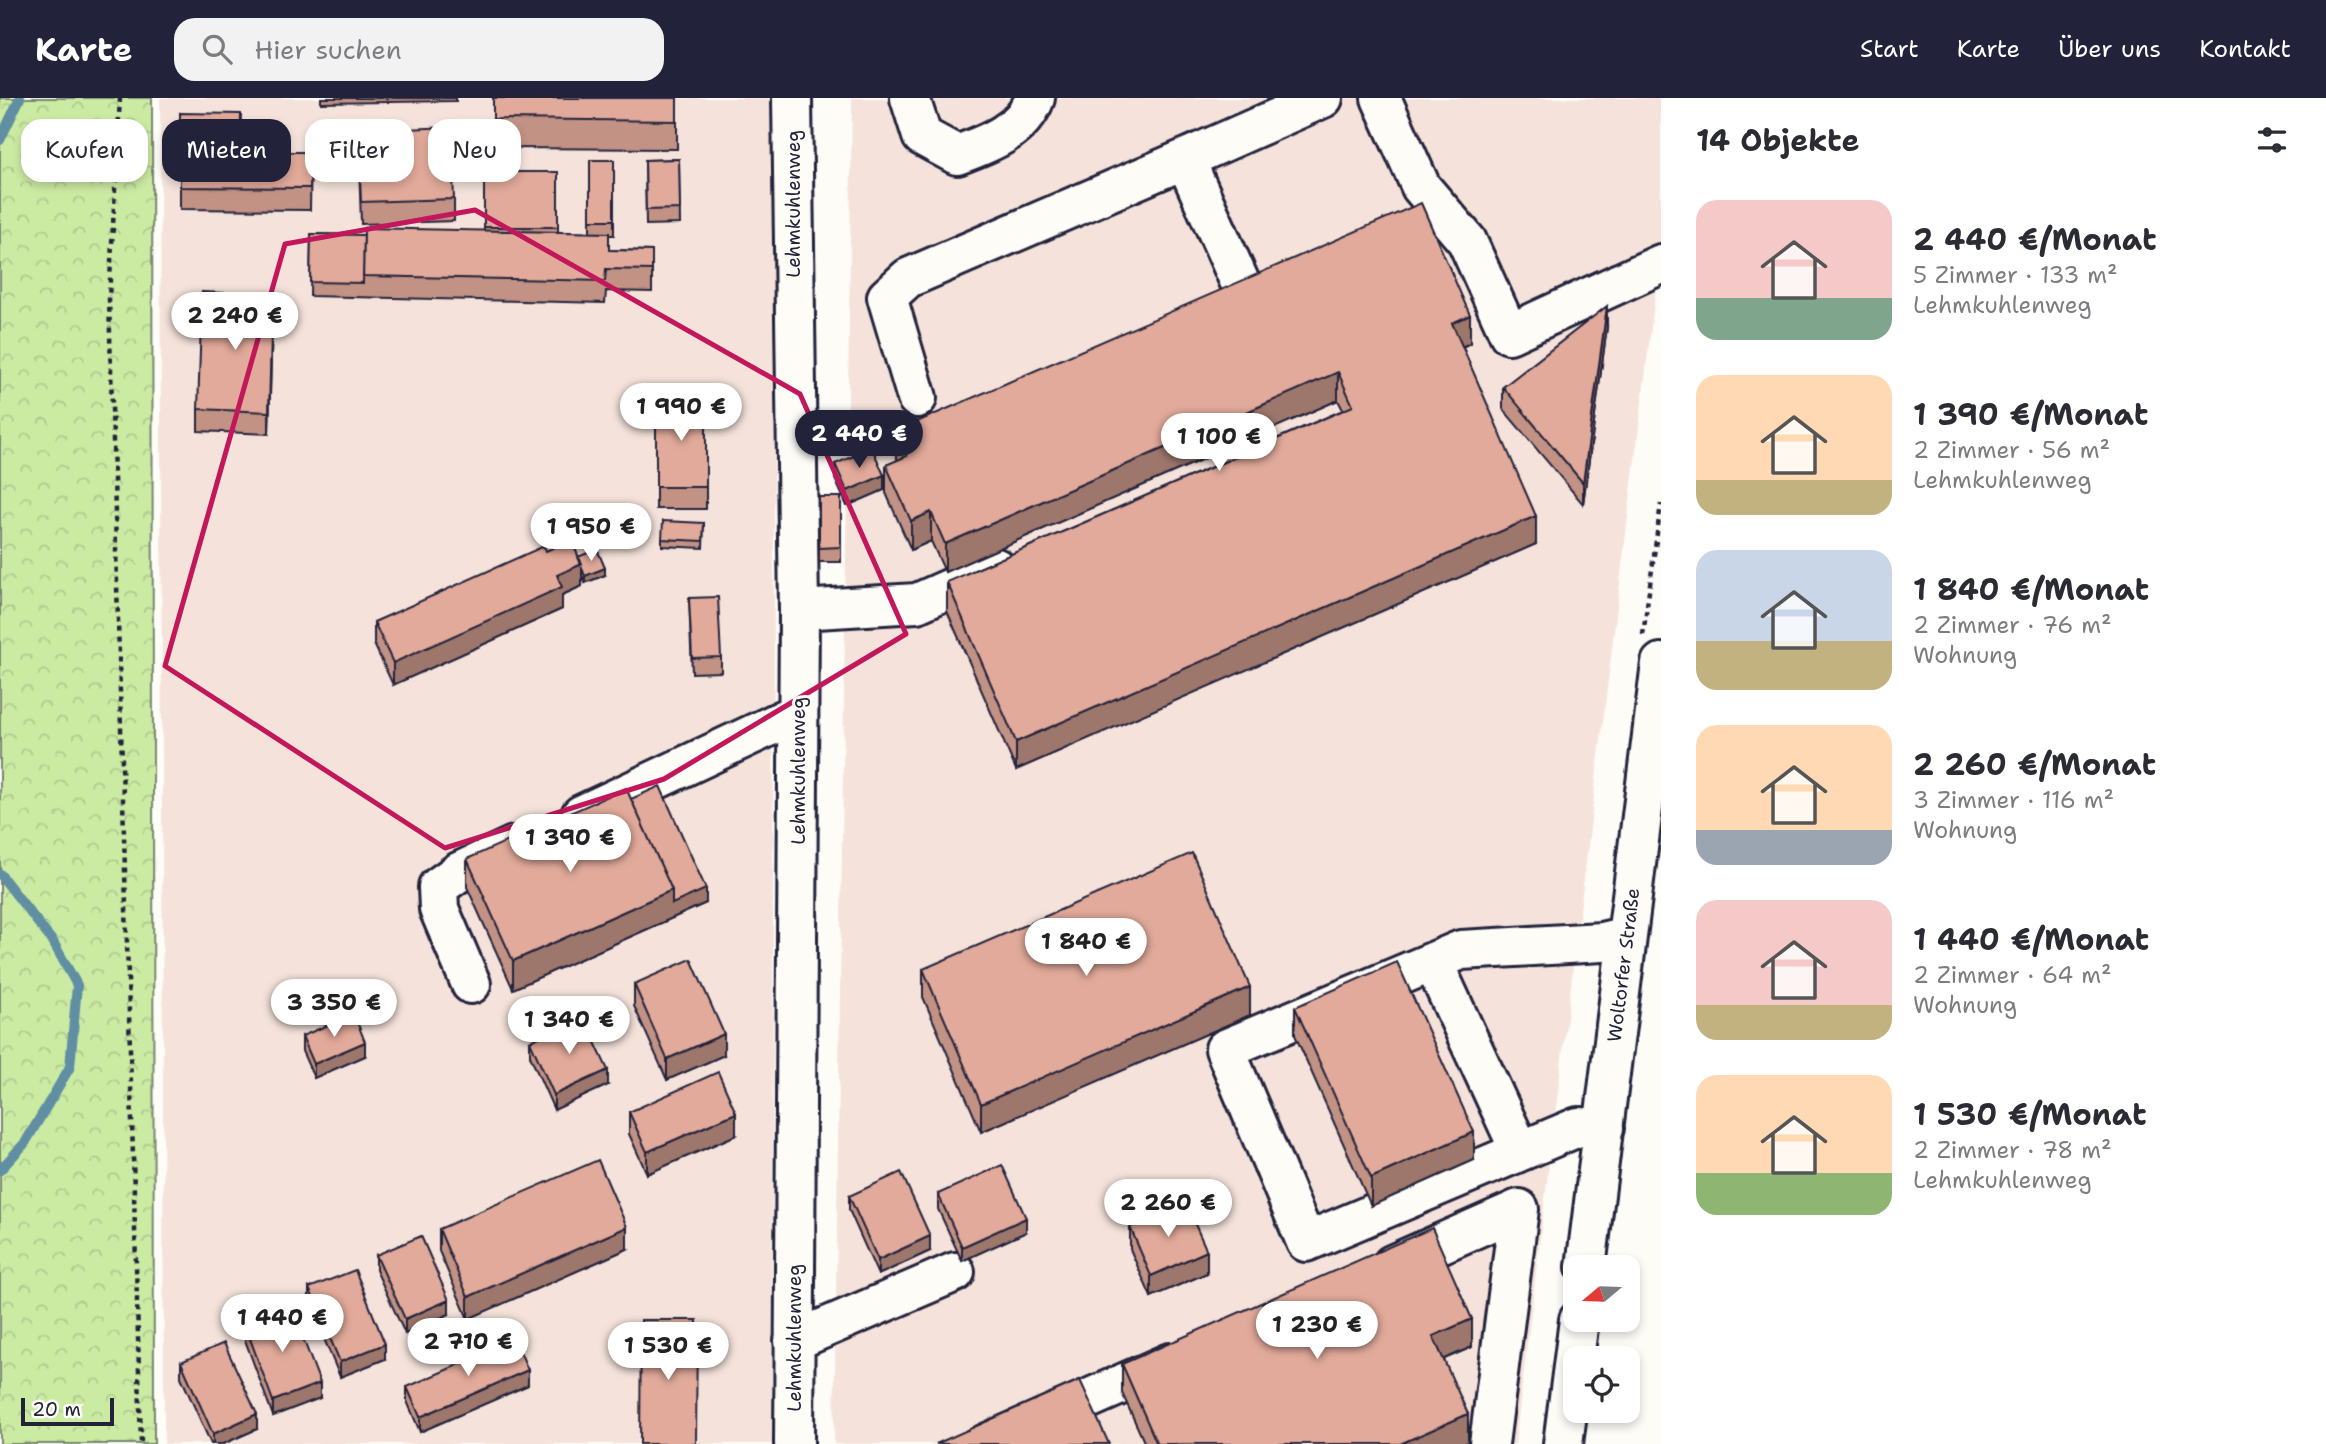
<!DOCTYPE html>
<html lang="de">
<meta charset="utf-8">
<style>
body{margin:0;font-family:"Shantell Sans",sans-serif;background:#f2f2f3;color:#2b2b33;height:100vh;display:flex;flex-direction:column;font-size:26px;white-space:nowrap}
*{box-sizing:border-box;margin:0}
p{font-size:23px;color:#7c7c81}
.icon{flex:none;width:38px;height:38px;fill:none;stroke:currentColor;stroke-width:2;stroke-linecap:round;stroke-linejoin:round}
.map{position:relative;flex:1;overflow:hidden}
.sheet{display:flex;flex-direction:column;background:#fff;width:665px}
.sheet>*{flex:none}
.top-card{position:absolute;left:21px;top:21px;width:665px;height:63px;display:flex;gap:14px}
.needle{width:46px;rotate:251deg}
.buttons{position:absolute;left:1563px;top:1157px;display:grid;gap:14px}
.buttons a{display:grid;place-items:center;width:77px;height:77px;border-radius:14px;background:#fff;box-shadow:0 4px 10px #0003;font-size:35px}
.scale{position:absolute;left:21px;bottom:18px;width:93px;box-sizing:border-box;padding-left:7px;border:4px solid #22223b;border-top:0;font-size:19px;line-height:24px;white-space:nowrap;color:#22223b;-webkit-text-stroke:5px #fdfcf7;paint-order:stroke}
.price{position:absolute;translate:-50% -60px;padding:0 16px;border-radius:24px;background:#fff;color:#222;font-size:23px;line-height:46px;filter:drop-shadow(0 2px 4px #0008)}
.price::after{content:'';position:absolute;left:50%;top:42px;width:21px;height:16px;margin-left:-10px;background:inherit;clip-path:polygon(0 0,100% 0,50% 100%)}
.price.active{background:#22223b;color:#fff}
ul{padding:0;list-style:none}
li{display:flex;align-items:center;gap:21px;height:175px;padding:0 35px}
li span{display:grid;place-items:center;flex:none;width:196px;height:140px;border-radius:21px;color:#555}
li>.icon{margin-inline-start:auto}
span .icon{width:84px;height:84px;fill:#fffc;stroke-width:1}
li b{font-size:30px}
h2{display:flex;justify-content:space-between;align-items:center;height:84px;padding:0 35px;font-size:30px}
.pill{padding:0 24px;border-radius:21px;background:#fff;box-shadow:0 4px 10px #0003;font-size:24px;line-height:63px}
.pill.active{background:#22223b;color:#fff}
header{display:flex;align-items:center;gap:42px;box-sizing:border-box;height:98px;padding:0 35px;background:#22223b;color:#fff}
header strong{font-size:33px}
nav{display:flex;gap:38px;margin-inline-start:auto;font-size:24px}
.search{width:490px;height:63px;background:#f2f2f3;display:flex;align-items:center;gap:18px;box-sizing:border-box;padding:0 24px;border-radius:21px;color:#7c7c81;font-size:26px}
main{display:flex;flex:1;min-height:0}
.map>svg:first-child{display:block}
</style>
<header>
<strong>Karte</strong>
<div class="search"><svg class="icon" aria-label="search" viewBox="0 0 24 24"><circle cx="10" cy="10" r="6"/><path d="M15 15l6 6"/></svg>Hier suchen</div>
<nav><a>Start</a><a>Karte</a><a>Über uns</a><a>Kontakt</a></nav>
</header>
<main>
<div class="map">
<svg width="1661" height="1346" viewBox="0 0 1661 1346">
<defs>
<pattern id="forest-crowns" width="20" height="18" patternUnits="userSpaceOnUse" patternTransform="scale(1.75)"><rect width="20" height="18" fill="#cbeba3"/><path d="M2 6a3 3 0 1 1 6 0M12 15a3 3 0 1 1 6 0" fill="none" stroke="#aec98d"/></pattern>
</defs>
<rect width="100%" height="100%" fill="#fdfcf7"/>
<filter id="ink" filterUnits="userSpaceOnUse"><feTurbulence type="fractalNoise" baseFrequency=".0143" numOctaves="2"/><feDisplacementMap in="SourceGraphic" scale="14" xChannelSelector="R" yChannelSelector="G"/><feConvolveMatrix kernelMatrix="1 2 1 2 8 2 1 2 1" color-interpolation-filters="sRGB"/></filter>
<g filter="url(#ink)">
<path fill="#f5e3db" d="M160 0H775L772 1346H164Z
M852 0H1661V148L1515 1346H834Z"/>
<path fill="url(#forest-crowns)" stroke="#76866f" stroke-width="2" d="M0 0H152L154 1346H0Z"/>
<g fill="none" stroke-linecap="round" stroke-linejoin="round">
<path stroke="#608ea3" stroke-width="10" d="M0 42 20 0
M0 776 53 844 77 887 70 969 25 1045 0 1072"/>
<defs>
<path id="minor" d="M792 0 799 512 794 1346
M910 0 922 38 957 57C987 46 1023 33 1035 0
M1381 0 1421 89 1467 143 1509 236 1661 166
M1246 198 1185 61 1323 0
M917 300 887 199 908 180 1185 61
M799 512 917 505 996 470
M581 717 798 615
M1433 864 1520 1053
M471 886 439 811 438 789 459 774 514 748
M1604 1030 1578 1029 1306 1144 1225 951 1461 852 1602 844 1627 838
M1392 1167 1519 1111 1489 1346
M1586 1169 1661 565
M794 1243 955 1174
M986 1346 1170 1265
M1563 1346 1579 1222"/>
</defs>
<use href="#minor" stroke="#22223b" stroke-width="44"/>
<path stroke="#22223b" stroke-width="4.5" stroke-dasharray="5 5" stroke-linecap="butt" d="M120 0 109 200 141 1346
M1643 537 1661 406"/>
<use href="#minor" stroke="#fdfcf7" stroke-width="38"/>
</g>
<path fill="#c29284" stroke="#22223b" stroke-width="2" d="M321 0H456V3L321 5Z
M493 0H677V51L493 50Z
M180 15 241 54H311L310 112 180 111Z
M358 33 454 101V123L361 126Z
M679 61 680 126 646 127 645 62Z
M590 62H614V137H609V152L652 153V194L606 193 605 205 310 198 311 136 364 137 484 133V74H558V134L590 135Z
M272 219 269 336 198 333V311Z
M1607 229 1583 406 1503 311V289Z
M1470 245 1463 249 1536 446 1016 672 947 513V484L1343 312 1338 302 945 474 931 443 911 452 886 395V367L897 363 896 333Z
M656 301H706V411H656Z
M835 366 884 392 847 408 835 381Z
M819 399H841V464H819Z
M704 425 703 450 662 448V441Z
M546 453 578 458 605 477 585 485 582 477V488L562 497V511L393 587 374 546V524Z
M689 500 721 559V574L692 575Z
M631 701 706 805 513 891 467 789V761Z
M923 871 1250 917 981 1034 923 899Z
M634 886 724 957 667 982 634 908Z
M1295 909 1474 1062 1371 1108 1295 937Z
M302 938 365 958 314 980 302 953Z
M530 943 608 987 554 1012 530 958Z
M629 1014 736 1037 647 1076 629 1036Z
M938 1096 1026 1134 962 1163 938 1111Z
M849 1098 930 1153 878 1177 849 1112Z
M1130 1129 1207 1175 1151 1199 1130 1151Z
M439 1131 627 1151 468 1221 439 1153Z
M376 1157 449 1216 405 1236 376 1172Z
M309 1190 385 1261 340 1279 309 1205Z
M245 1227 320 1300 273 1318 245 1242Z
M1472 1249 1444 1261 1468 1344 1464 1346H1145L1122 1295V1266Z
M181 1264 257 1331 223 1346H211L181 1279Z
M528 1287 420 1334 407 1303V1289Z"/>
<path fill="#9e776c" stroke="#22223b" stroke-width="2" d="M272 197V219L269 336V314Z
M1607 208V229L1583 406V385Z
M1470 217V245L1452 253V225Z
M1338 274V302L945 474V446Z
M884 377V392L847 408V393Z
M931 414V443L911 452V423Z
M1536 418V446L1016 672V644Z
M582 466V488L562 497V511L393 587V565L557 477Z
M605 470V477L585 485V478Z
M706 791V805L513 891V863L672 792Z
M1250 889V917L981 1034V1006Z
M724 936V957L667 982V961Z
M365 944V958L314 980V966Z
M608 972V987L554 1012V997Z
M736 1015V1037L647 1076V1054Z
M1474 1034V1062L1371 1108V1080Z
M1026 1120V1134L962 1163V1149Z
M627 1129V1151L468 1221V1199Z
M930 1138V1153L878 1177V1162Z
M1207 1153V1175L1151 1199V1178Z
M449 1202V1216L405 1236V1221Z
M1472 1221V1249L1433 1266V1238Z
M385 1246V1261L340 1279V1264Z
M528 1272V1287L420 1334V1319Z
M320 1285V1300L273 1318V1303Z
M257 1316V1331L223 1346H213V1336Z
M1468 1316V1344L1464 1346H1400Z"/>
<path fill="#e2aa9a" stroke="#22223b" stroke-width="2" d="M493 0H677V23L493 21Z
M180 15 241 16 240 54H311L310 90 180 89Z
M451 29 454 101 361 104 358 33Z
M679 61 680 111 646 112 645 62Z
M590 62H614V122H590Z
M484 74H558V129H484Z
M1421 105 1470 217 1452 225 1536 418 1016 644 947 484 1353 308 1338 274 945 446 931 414 911 423 886 367 907 358 896 333Z
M364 130 609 135V152L652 153V172L606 171 605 183 363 178Z
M311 136 364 137 363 185 310 184Z
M202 194 272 197 269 314 198 311Z
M1607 208 1583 385 1503 289Z
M656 301H706V389H656Z
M872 350 884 377 847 393 835 366Z
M819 399H841V449L819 450Z
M663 423 704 425 703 443 662 441Z
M571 442 582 466 557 477 562 489 393 565 374 524 544 448 546 453Z
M597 451 605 470 585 478 578 459Z
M718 499 721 559 692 560 689 500Z
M660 688 706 791 672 806V792L631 701Z
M626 690 672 792 513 863 467 761Z
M1192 755 1250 889 981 1006 923 871Z
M691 861 724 936 667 961 634 886Z
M1397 864 1474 1034 1371 1080 1295 909Z
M354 916 365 944 314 966 302 938Z
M583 919 608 972 554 997 530 943Z
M718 974 736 1015 647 1054 629 1014Z
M598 1062 627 1129 468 1199 439 1131Z
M1002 1067 1026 1120 962 1149 938 1096Z
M901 1074 930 1138 878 1162 849 1098Z
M1185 1104 1207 1153 1151 1178 1130 1129Z
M1432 1130 1472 1221 1433 1238 1468 1316 1400 1346H1157L1122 1266Z
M421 1138 449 1202 405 1221 376 1157Z
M355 1172 385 1246 340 1264 309 1190Z
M291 1209 320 1285 273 1303 245 1227Z
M641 1222H697L696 1346H640Z
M515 1242 528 1272 420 1319 407 1289Z
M224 1245 257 1316 213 1336 181 1264Z
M1080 1282 1109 1346H936Z"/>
</g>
<path fill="none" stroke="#c2185b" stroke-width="5" stroke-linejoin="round" d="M475 112 800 296 906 536 664 681 445 750 165 568 285 146Z"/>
<g text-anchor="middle" stroke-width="6" stroke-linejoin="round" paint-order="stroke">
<g font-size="19" fill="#22223b" stroke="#fdfcf7">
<text transform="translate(793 106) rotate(-90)" y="7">Lehmkuhlenweg</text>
<text transform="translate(798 673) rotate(-90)" y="7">Lehmkuhlenweg</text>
<text transform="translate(1623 867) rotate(-83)" y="7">Woltorfer Straße</text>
<text transform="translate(794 1240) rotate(-90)" y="7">Lehmkuhlenweg</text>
</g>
</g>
</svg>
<div class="buttons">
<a><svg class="needle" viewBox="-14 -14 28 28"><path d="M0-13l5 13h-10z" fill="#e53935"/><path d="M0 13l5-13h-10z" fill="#7c7c81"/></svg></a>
<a><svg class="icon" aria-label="locate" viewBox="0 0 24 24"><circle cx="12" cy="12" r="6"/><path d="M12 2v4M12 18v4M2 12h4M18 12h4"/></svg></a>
</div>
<div class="scale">20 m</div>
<b class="price" style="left:235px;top:254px">2 240 €</b>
<b class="price" style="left:681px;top:345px">1 990 €</b>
<b class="price active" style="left:859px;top:372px">2 440 €</b>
<b class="price" style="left:1219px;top:375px">1 100 €</b>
<b class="price" style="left:591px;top:465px">1 950 €</b>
<b class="price" style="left:570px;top:776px">1 390 €</b>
<b class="price" style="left:1086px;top:880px">1 840 €</b>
<b class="price" style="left:334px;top:941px">3 350 €</b>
<b class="price" style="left:569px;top:958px">1 340 €</b>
<b class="price" style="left:1168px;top:1141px">2 260 €</b>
<b class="price" style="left:282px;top:1256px">1 440 €</b>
<b class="price" style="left:1317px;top:1263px">1 230 €</b>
<b class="price" style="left:468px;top:1280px">2 710 €</b>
<b class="price" style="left:668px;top:1284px">1 530 €</b>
<div class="top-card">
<a class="pill">Kaufen</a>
<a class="pill active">Mieten</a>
<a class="pill">Filter</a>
<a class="pill">Neu</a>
</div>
</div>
<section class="sheet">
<h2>14 Objekte<svg class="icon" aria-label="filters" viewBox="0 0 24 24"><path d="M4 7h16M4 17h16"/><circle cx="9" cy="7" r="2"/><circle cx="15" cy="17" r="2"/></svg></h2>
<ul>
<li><span style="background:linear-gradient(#f6c9c9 70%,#7fa58c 0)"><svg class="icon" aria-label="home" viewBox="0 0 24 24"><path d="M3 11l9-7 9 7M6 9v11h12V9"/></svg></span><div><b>2 440 €/Monat</b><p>5 Zimmer · 133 m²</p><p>Lehmkuhlenweg</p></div></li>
<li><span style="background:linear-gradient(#ffd9b3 75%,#c2b280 0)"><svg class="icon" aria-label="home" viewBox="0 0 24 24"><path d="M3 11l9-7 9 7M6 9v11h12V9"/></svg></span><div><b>1 390 €/Monat</b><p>2 Zimmer · 56 m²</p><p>Lehmkuhlenweg</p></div></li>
<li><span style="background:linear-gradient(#c9d6e8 65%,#c2b280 0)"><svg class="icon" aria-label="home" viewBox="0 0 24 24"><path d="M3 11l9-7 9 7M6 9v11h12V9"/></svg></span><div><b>1 840 €/Monat</b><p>2 Zimmer · 76 m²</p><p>Wohnung</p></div></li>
<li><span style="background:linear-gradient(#ffd9b3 75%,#9aa5b1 0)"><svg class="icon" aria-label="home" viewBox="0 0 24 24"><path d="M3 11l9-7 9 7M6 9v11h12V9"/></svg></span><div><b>2 260 €/Monat</b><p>3 Zimmer · 116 m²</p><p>Wohnung</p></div></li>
<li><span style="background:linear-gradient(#f6c9c9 75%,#c2b280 0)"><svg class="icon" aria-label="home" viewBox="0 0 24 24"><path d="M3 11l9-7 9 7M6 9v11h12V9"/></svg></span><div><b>1 440 €/Monat</b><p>2 Zimmer · 64 m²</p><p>Wohnung</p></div></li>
<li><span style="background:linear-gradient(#ffd9b3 70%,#8fb573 0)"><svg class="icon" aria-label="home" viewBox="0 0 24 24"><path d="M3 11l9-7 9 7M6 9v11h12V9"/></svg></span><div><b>1 530 €/Monat</b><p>2 Zimmer · 78 m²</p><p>Lehmkuhlenweg</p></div></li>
</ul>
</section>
</main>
